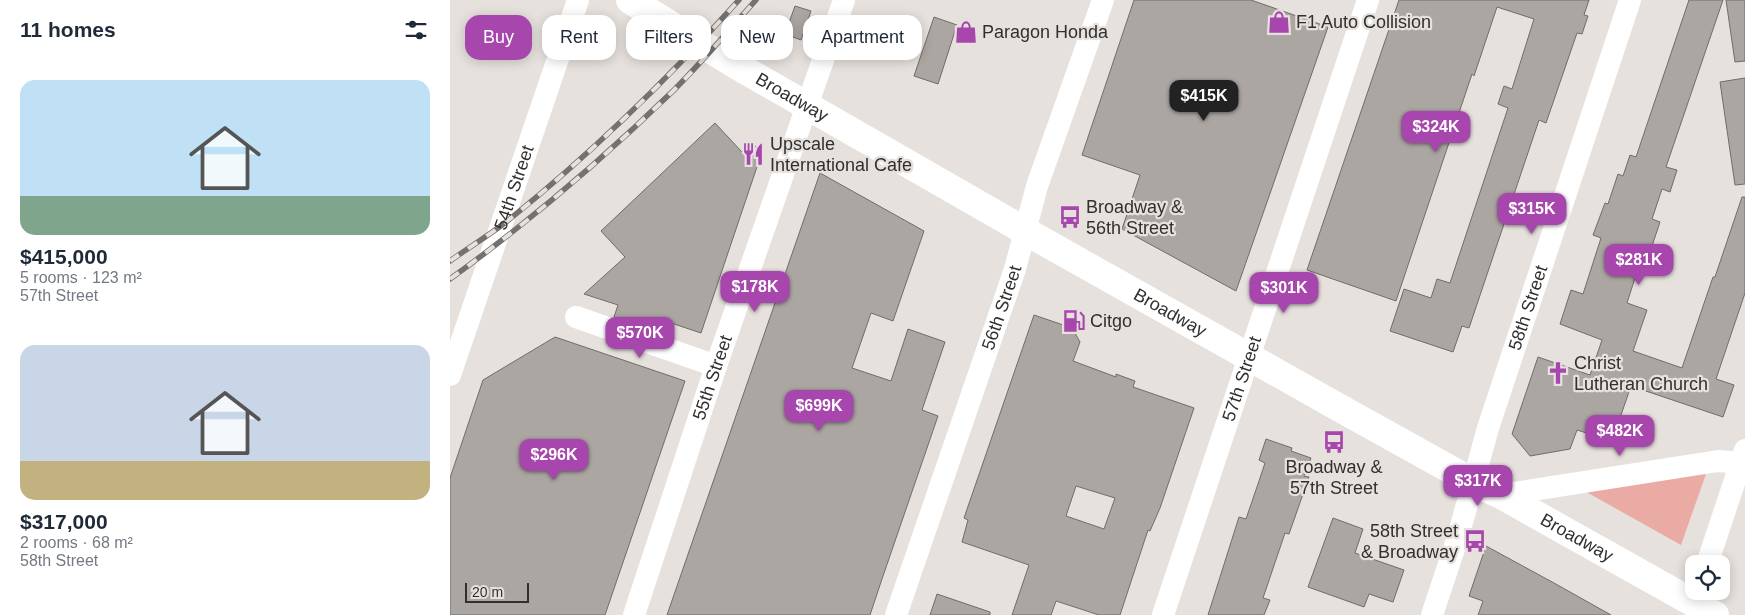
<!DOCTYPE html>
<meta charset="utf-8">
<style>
body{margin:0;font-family:Arial,sans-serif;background:#f6f6f7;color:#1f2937;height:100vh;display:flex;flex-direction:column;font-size:19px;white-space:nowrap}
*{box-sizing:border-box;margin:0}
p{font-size:16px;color:#747a83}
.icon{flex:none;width:28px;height:28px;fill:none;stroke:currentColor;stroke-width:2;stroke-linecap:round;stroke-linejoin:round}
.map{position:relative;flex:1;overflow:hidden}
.side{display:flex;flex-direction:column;background:#fff;width:450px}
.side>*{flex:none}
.guide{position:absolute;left:15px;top:15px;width:475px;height:45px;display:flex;gap:10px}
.controls{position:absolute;left:1235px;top:555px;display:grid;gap:10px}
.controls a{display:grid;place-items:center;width:45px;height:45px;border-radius:10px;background:#fff;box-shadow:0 2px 12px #0003;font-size:25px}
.scale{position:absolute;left:15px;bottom:12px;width:64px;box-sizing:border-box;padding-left:5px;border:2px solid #32302e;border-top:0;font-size:14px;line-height:18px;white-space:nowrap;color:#32302e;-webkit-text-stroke:4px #e6e1dc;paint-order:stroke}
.price{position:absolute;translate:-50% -42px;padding:0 11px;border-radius:10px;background:#a746ad;color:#fff;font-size:16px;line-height:32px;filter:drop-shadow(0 1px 2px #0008)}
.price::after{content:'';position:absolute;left:50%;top:30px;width:15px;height:11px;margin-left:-8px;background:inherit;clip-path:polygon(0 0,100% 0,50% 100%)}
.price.active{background:#222;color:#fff}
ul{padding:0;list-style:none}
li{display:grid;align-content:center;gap:10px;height:265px;padding:0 20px}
li span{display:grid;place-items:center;height:155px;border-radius:15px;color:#555}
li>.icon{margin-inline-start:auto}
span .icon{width:90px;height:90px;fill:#fffc;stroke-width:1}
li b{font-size:21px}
h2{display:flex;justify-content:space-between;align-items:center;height:60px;padding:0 20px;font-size:21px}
.pill{padding:0 18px;border-radius:15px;background:#fff;box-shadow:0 2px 12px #0003;font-size:18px;line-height:45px}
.pill.active{background:#a746ad;color:#fff}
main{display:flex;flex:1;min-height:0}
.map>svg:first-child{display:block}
</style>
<main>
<section class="side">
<h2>11 homes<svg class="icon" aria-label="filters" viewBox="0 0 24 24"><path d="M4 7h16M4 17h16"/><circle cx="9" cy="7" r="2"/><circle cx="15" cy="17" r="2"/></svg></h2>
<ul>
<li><span style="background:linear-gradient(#bfe0f5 75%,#7fa58c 0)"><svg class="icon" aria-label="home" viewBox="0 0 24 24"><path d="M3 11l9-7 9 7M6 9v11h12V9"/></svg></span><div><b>$415,000</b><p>5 rooms · 123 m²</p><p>57th Street</p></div></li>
<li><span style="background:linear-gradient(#c9d6e8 75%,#c2b280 0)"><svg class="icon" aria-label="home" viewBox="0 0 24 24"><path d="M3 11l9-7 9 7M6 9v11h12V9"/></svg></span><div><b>$317,000</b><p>2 rooms · 68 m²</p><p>58th Street</p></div></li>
</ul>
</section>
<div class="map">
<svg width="1295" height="615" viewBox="0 0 1295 615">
<rect width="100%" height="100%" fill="#e6e1dc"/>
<path fill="#eaaba4" d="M1257 471 1231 545 1131 489Z"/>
<path fill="#aca6a3" stroke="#726c69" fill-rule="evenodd" d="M684 0H801L878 27 786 291 672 229 690 175 632 155Z
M949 0H1139L1134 15 1138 16 1132 34 1127 33 1096 123 1089 120 1019 328 1012 326 1003 352 940 331 954 289 981 298 987 279 1000 283 1058 108 1048 104 1054 86 1062 89 1084 19 1047 7 1024 76 1022 74 946 301 857 270Z
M1239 0H1273L1216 167 1227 170 1220 192 1212 189 1202 219 1210 222 1199 255 1193 253 1177 303 1197 310 1183 351 1232 368 1263 277H1265L1292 197H1295V293L1266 379 1284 385 1273 417 1181 386 1162 441 1127 430 1120 449 1080 456 1062 434 1088 357 1140 375 1152 340 1110 324 1121 290 1133 294 1151 238 1143 235 1155 203 1158 204 1168 174 1173 176 1180 155 1186 157Z
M1276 0H1295V61L1285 62Z
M345 6 361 11 351 40 335 34Z
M484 17 507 25 488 84 464 76Z
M1295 78V184L1285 185 1270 82Z
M265 123 292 152 300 144 313 149 251 333 209 319 205 331 164 317 168 305 134 294 175 257 151 231Z
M370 173 474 231 443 321 421 313 402 368 441 381 458 329 495 342 472 410 488 416 433 576 420 615H217Z
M584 315 622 328 630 342 623 361 666 377V374L685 381 683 387 744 408 710 508 700 531 698 530 670 615H649L606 601 601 615H562L579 565 512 542 518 520 514 518ZM626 486 665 498 654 529 616 516Z
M105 337 235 381 155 615H0V478L33 380Z
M816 439 842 448 841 451 861 458 854 476 859 477 839 534 835 533 813 598 820 600 814 615H758L789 517 796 519 809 481 815 463 809 460Z
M883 518 913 529 905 553 954 570 943 602 919 594 914 607 858 587Z
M1036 546 1104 583 1161 615H1028L1033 601 1019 596Z
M487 594 540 612V615H480Z"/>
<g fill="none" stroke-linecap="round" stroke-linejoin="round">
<g stroke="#fff" stroke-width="22">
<path d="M126 317 266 366"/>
<path id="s1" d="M0 375 128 0"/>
<path d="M1051 495 1268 461 1295 463"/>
<path d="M1257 564 1295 450"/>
<path id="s2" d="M184 615 266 366 394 0"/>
<path id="s3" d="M446 615 565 269 587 186 653 0"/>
<path id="s4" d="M713 615 918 0"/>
<path id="s5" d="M982 615 1008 537 1038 428 1180 0"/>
</g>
<path stroke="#fff" stroke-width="28" id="s6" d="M180 0 286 65 575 231 888 407 1023 482 1051 495 1265 615"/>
<defs>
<path id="rail" d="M0 261C18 248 38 236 56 222 140 155 217 80 289 0
M0 279C79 222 154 158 224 90 253 61 279 30 306 0"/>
</defs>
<use href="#rail" stroke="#74716e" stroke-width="5.5"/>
<use href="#rail" stroke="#e6e1dc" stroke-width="4" stroke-dasharray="11" stroke-linecap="butt"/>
</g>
<defs>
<symbol id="shop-bare" viewBox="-9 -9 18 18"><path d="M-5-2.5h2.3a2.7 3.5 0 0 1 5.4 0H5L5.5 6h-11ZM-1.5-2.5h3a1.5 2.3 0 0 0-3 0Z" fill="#a746ad" stroke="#e6e1dc" stroke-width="2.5" paint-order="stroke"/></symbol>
<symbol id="restaurant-bare" viewBox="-9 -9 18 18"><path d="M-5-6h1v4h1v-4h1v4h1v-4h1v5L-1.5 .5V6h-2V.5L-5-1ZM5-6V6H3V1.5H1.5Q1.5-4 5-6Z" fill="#a746ad" stroke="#e6e1dc" stroke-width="2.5" paint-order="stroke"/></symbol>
<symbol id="bus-bare" viewBox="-9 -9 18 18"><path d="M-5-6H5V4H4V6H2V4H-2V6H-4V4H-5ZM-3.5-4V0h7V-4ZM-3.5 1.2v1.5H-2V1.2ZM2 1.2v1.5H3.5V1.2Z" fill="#a746ad" stroke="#e6e1dc" stroke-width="2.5" paint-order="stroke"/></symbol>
<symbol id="fuel-bare" viewBox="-9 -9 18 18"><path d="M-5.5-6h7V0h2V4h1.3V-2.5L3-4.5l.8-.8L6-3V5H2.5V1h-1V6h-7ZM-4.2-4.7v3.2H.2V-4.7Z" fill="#a746ad" stroke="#e6e1dc" stroke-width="2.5" paint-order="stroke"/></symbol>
<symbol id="church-bare" viewBox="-9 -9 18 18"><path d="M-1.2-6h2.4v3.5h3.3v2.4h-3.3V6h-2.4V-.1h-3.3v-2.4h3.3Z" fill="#a746ad" stroke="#e6e1dc" stroke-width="2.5" paint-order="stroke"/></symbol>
</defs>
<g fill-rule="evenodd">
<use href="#shop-bare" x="813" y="6" width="32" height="32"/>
<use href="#shop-bare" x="500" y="16" width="32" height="32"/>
<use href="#restaurant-bare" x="287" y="138" width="32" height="32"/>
<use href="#bus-bare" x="604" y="201" width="32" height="32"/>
<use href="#fuel-bare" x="608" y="305" width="32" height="32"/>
<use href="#church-bare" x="1092" y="357" width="32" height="32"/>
<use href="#bus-bare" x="868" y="426" width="32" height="32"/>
<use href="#bus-bare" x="1009" y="525" width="32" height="32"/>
</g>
<g text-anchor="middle" stroke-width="4.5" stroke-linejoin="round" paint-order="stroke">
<g font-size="18" fill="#32302e" stroke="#e6e1dc" text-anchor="start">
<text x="846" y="28">F1 Auto Collision</text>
<text x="532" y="38">Paragon Honda</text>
<text x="320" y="150">Upscale<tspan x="320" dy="21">International Cafe</tspan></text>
<text x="636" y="213">Broadway &amp;<tspan x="636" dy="21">56th Street</tspan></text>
<text x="640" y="327">Citgo</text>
<text x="1124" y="369">Christ<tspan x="1124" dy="21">Lutheran Church</tspan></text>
<text x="884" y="473" text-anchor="middle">Broadway &amp;<tspan x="884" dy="21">57th Street</tspan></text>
<text x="1008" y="537" text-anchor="end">58th Street<tspan x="1008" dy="21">&amp; Broadway</tspan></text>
</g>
<g font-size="18" fill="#32302e" stroke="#e6e1dc">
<text dy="6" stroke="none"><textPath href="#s6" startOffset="189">Broadway</textPath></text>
<text dy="6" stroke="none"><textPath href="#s1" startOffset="198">54th Street</textPath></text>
<text dy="6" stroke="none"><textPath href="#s5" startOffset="322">58th Street</textPath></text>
<text dy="6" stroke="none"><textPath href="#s3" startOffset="325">56th Street</textPath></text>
<text dy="6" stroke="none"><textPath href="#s6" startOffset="624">Broadway</textPath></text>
<text dy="6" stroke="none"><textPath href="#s2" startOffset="250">55th Street</textPath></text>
<text dy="6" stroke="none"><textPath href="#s4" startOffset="249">57th Street</textPath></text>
<text dy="6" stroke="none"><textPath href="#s6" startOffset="1089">Broadway</textPath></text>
</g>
</g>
</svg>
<div class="controls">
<a><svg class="icon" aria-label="locate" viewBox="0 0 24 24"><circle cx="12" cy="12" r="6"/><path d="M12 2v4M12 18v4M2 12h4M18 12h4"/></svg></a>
</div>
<div class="scale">20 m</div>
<b class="price active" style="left:754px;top:122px">$415K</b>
<b class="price" style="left:986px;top:153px">$324K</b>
<b class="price" style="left:1082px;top:235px">$315K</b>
<b class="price" style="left:1189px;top:286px">$281K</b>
<b class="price" style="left:305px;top:313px">$178K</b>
<b class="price" style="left:834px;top:314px">$301K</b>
<b class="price" style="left:190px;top:359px">$570K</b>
<b class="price" style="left:369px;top:432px">$699K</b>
<b class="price" style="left:1170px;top:457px">$482K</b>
<b class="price" style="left:104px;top:481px">$296K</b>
<b class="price" style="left:1028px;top:507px">$317K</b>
<div class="guide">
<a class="pill active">Buy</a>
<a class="pill">Rent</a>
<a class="pill">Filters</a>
<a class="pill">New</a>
<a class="pill">Apartment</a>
</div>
</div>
</main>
